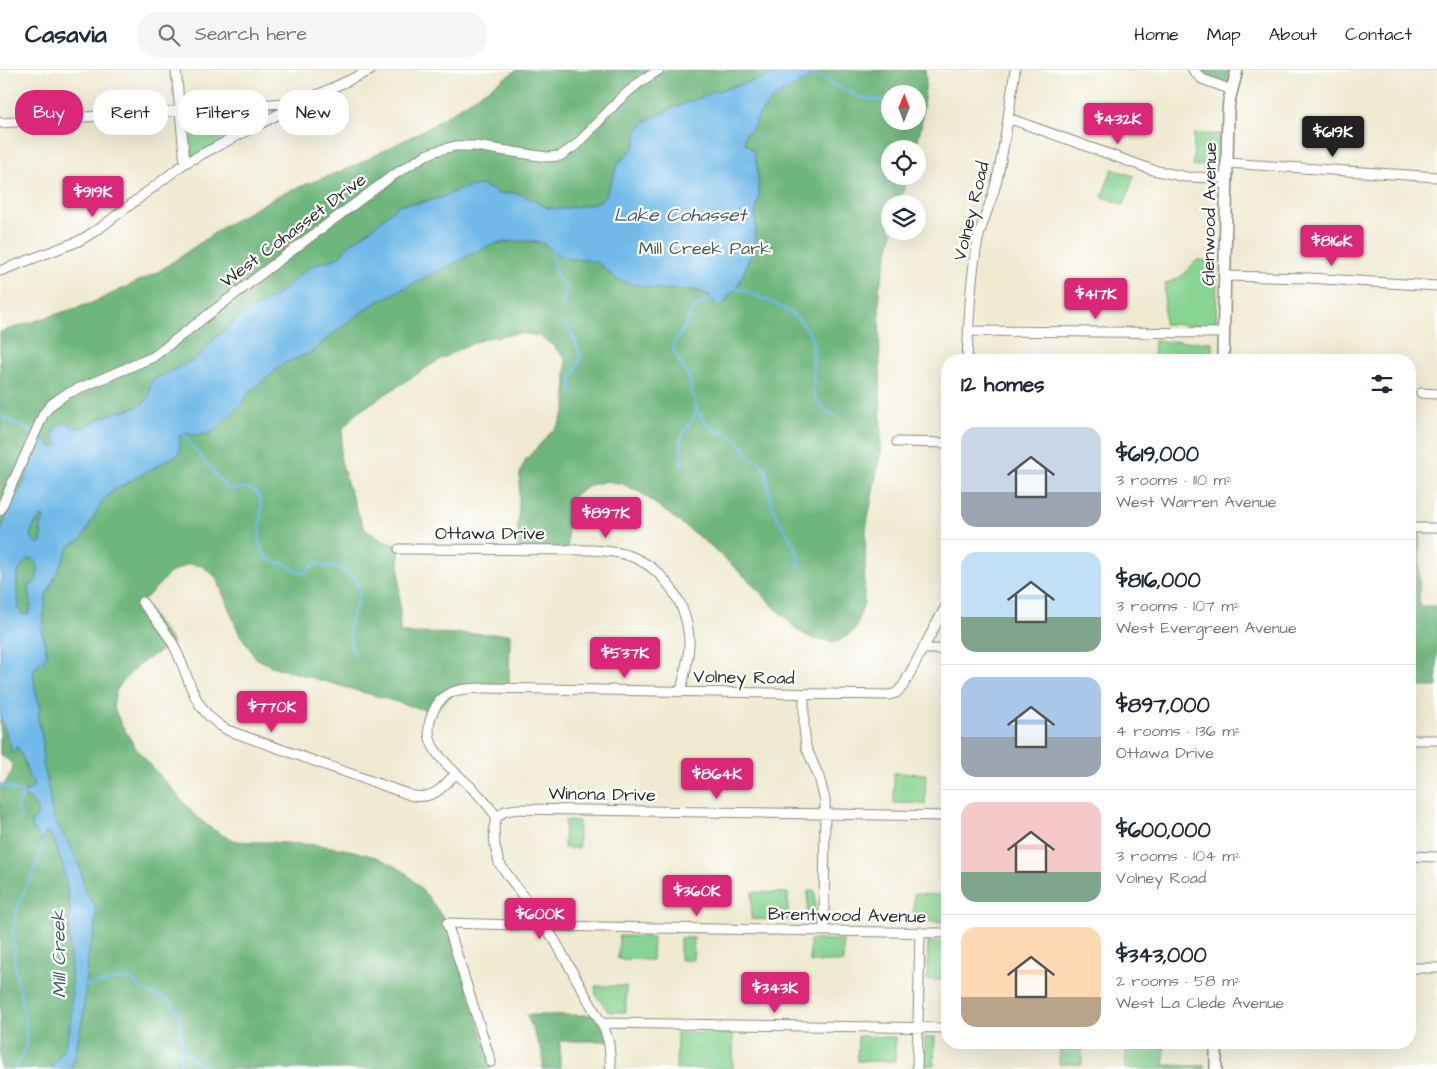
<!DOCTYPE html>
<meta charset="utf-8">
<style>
body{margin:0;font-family:"Architects Daughter",sans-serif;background:#f6f6f7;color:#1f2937;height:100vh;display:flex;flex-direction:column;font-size:19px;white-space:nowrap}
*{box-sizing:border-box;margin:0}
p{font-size:16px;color:#747a83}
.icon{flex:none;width:28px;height:28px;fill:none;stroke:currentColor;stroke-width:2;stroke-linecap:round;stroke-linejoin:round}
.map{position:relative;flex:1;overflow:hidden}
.details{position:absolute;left:941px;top:284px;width:475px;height:695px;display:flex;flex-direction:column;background:#fff;border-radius:20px;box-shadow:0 5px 20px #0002}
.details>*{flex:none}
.guide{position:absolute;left:15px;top:20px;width:475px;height:45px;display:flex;gap:10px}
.needle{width:32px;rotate:1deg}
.fabs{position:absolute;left:881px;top:15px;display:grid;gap:10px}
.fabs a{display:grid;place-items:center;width:45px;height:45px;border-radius:50%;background:#fff;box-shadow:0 5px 20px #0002;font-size:25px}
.price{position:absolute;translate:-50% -42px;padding:0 11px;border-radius:5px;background:#db2777;color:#fff;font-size:16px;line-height:32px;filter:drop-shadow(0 1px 2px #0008)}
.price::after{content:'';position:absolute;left:50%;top:30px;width:15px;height:11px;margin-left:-8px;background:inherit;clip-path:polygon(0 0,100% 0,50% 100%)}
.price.selected{background:#222;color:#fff}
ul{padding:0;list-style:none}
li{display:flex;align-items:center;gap:15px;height:125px;padding:0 20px}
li+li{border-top:1px solid #e0e1e3}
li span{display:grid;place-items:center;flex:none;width:140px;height:100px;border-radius:15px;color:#555}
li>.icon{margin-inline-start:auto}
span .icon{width:60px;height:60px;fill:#fffc;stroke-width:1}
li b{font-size:21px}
h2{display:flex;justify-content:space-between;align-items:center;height:60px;padding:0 20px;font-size:21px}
.chip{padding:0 18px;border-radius:20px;background:#fff;box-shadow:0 5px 20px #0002;font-size:18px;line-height:45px}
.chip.selected{background:#db2777;color:#fff}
header{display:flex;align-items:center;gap:30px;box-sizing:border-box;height:70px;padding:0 25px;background:#fff;border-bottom:1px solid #e0e1e3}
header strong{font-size:24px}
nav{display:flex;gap:28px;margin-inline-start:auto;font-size:18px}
.search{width:350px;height:45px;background:#f6f6f7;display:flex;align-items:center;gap:12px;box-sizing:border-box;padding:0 18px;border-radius:20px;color:#747a83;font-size:19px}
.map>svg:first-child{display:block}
</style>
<header>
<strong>Casavia</strong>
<div class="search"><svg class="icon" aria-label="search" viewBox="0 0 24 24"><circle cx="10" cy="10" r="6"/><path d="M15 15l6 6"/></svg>Search here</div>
<nav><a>Home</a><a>Map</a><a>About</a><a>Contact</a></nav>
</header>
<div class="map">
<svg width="1437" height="999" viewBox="0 0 1437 999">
<rect width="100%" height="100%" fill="#fff"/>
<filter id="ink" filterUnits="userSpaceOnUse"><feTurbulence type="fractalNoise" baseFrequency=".02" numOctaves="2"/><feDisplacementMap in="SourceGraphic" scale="10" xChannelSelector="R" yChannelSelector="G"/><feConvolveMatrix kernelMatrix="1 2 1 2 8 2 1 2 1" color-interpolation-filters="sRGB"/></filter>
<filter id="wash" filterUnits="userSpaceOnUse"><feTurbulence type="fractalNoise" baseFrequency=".0096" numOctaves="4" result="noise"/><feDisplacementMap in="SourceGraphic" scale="20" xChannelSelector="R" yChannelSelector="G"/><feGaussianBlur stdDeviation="1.12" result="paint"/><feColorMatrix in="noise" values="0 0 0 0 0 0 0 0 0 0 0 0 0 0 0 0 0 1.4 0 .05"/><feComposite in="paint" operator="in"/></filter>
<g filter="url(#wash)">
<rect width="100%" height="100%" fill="#efead1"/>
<path fill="#88d492" stroke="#5a805e" d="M304 31 185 93 180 40Z
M1194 64H1219L1218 90 1211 93 1193 97Z
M1112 99 1134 106 1124 135 1102 127Z
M1197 190 1217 191 1216 256 1164 254 1165 214 1182 206Z
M1154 271 1212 272V290H1153Z
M894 703 926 704 925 734 894 733Z
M565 751H579V778H564Z
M808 821H815V850H807Z
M752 822 788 823V850L751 849Z
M914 824 947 825 946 852 913 851Z
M619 866 653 867 652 890 618 889Z
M680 868H694L693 890H680Z
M810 870H843V892H810Z
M928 872H947V910H927Z
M595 916H626V942H609L596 925Z
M677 963 733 964V999H676Z
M858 966 895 967V991H857Z
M925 967H935L934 995H925Z
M1126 972 1165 973 1164 995 1204 996V999H1125Z
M1060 973H1083L1082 994H1059Z"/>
<path fill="#6eb67c" stroke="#4c7054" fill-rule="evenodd" d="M517 0H776C771 2 769 6 764 8L714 22H712L710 24 673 38 645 52 636 69 635 76 618 94 606 125 600 131 588 135 560 139 548 138 525 126 512 122 499 124 492 121 487 117C465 122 444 127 422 132 414 134 407 133 399 135L370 160 350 174 344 180 340 186 334 189 317 194 307 199 280 223 239 248 212 271 196 289 155 309 150 317 151 323 149 328 145 332 139 336 100 348 84 357 75 358 59 355C54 360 52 367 57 373V376L52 377 47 372H38L25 410 8 441 0 463V262L92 233 158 202 226 155 279 125 354 96 428 58Z
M816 0H925L926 8 921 58 915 79H890V106H907L900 134H890V161H893L879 220 881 380 866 459 864 533 855 560 837 572 813 569 797 560 745 507 710 475 641 423 623 414 607 411 587 416 574 425 567 443 568 480H517L520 403 526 389 559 354 566 338V290L554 276 539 266 520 263 486 268 459 279 431 295 370 334 356 344 343 358 340 387 348 416 362 453 365 460 386 472 399 476 400 563 510 564 509 618 458 619 432 642 271 596 256 588 239 563 216 507 202 496 188 494 170 503 142 532 173 573 141 593 123 611 116 621 113 636 121 654 137 680 195 745 212 759 231 770 246 772H268L318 775 349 780 379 788 404 801 426 824 447 853 491 992V999H70L74 989 83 947 87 895 90 875 94 865 95 854V835L85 822 79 794 72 779 55 751 52 743 47 710 43 693V673L38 649 40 635 36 623 33 605 36 596 46 588 47 581 42 561 44 536 46 526 70 475 83 467 103 430 113 421 167 390 180 378 179 369 182 363 185 362 197 365 209 364 241 335 250 321 265 310 278 298 287 292 310 283 337 260 363 241 377 232 489 175 509 172H538L544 173 557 185 571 189 589 190 596 192 601 195 609 204 631 213 649 218 666 220H694L707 224 720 237 724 234 729 225 736 219 739 213 753 180 756 160 755 146 759 125 757 96 751 78 745 73 744 69 745 64 752 60 759 45 768 34 777 26 807 10ZM890 24H918V51H890Z
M1193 0H1237L1232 20Z
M41 446H44C43 451 41 455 41 459 40 465 44 469 38 474 23 463 35 457 41 446Z
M1410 458H1420L1419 536H1437V617H1410Z
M28 489H33L36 491C39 498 39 507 35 513L31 514C31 525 34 535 28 544L23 545 21 544C18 539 19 534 18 528 16 513 15 500 28 489Z
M0 646 11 675 16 678H18L24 690 29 707 34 713 32 718 24 722 23 726C42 735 37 743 34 761L39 766 41 773 43 771 45 762H49L51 764C61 782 68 818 70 839 70 849 69 859 69 869 71 898 74 934 69 962 66 976 59 989 49 999H0V714L4 715C13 698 20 697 0 685Z
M527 945H597L609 971H560V999H543V985Z"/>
<path fill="#6fb9e8" stroke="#4d728a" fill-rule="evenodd" d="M776 0H816L807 10 777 26 768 34 759 45 752 60 745 64 744 69 745 73 754 82 757 96 759 125 755 146 756 160 753 180 739 213 736 219 729 225 722 236 718 237C714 233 713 228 709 225 694 216 676 221 660 219 647 218 635 215 622 211 610 208 608 198 599 194 586 187 570 192 558 185 551 181 547 174 539 172 524 169 505 171 490 175L377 232 363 241 337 260 310 283 287 292 278 298 265 310 250 321 241 335 214 361C209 364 203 365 197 365 189 365 186 360 180 366V381L178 384 113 421 103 430 83 467 79 471 70 475 46 526 42 561 47 584 46 588 36 596 33 605 36 623 40 635 38 649 43 673V693L47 710 52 743 55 751 72 779 79 794 85 822 95 835 96 844 94 865 90 875 87 895 83 947 74 989 70 999H49C59 989 66 976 69 962 74 934 71 898 69 870 69 859 70 849 70 839 68 818 61 782 51 764L49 762H45L43 771 42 773 39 766 32 758 31 751 36 748C40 735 31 731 22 724L32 718 34 713 29 708 24 690 18 678 16 677 15 682 13 683 0 646V463L8 441 25 410 38 372 40 370 45 371 52 377 57 376V373L53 367C55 358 58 353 67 353L75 358C88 358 99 348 112 344 123 340 137 340 146 331 151 326 150 319 151 312L155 309 196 289 212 271 239 248 280 223 307 199 317 194 334 189 340 186 344 180 350 174 370 160 399 135 405 134 421 133 443 127 463 118 482 115 499 124 518 123 548 138 560 139 588 135 600 131 606 125 618 94 635 76 637 61 645 52 673 38 710 24 713 21H718L764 8C769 6 771 2 776 0ZM41 446 44 447 40 460 42 463 41 472 38 474C24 463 34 457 41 446ZM28 489H32L36 491 38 499 36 511 29 516C29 526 34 534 28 544L23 545C17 540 19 534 18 526 15 512 16 499 28 489Z"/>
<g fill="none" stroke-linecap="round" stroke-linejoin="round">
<path stroke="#6fb9e8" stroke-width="2.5" d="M814 3C840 14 854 32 885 30
M553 182 554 195 557 207 566 218 562 238
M737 218C759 226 796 240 808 261 820 280 806 314 818 332 822 338 830 343 836 346
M712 228 701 233 692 241 683 260 675 270 673 275V280L688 306 696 338 703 350 714 360 737 369 744 378 748 386 761 393 766 400C768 415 769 429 775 443 783 462 801 477 799 499
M566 253C570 261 580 278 580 286 580 301 565 307 573 322
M0 346 27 359 33 365
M182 363 227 419C235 421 244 415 253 420 274 432 245 475 271 490 276 492 281 492 286 494 292 497 296 503 303 503 309 502 310 496 315 494 320 492 321 497 326 497 329 498 333 496 337 497 344 499 354 508 357 514 364 525 355 535 352 546 348 560 349 574 356 587
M682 396C681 386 679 373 683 364 688 353 694 353 696 339
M0 714 22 723
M21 751C16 741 16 734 23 725
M110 911C117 909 126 907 133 911 136 913 138 917 141 919 152 927 168 925 175 937 180 943 179 952 180 960 182 978 191 995 211 999
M84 916 107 912
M14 999 22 988 25 977 27 961 15 898 13 872 15 847 21 828 34 803 42 773
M177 999 180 991 182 974"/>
</g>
</g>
<g filter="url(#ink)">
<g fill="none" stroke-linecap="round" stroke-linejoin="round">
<defs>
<path id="minor" d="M176 0 185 93
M1193 0 1202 9 1232 20
M1008 48 1153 100 1186 107 1227 108
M0 53 299 32
M1227 93 1437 107
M0 201 79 171 100 158 185 93 304 31 371 0
M1226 206 1308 208 1437 216
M969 261 1223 263
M967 290C969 252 970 213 977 175 980 155 990 137 995 117 1005 79 1009 39 1015 0
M1421 323 1437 324
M897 372 948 373
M0 440 37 359 44 343 52 334 66 324 153 287 290 182 392 106 426 85 436 81 455 76H475L546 87 560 86 576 75 622 27 640 12 659 0
M1410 458H1437
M399 479 592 480C605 481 618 481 630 486 664 498 687 534 689 569 690 586 684 605 681 622
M142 532C153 546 166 560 174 576 192 611 190 638 227 660L413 726C435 729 443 717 456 703
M923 579H948
M804 624V657L806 677 819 707 825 730 824 861
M1410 670H1437
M497 747C490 738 483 729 475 721 453 698 415 677 434 640 444 618 466 618 487 618L889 625 896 623 903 616 948 532
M497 747 505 741 518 739 948 746
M497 747 494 757 495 776 499 793 554 869 605 960 609 974 611 999
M1410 786 1437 787
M1410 898H1437
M601 953 948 958
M491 992 447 853 545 856 948 863
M917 999 920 862"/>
<path id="major" d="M1223 290 1228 43 1229 31 1237 0
M1216 999V972"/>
</defs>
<use href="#minor" stroke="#8d8a7e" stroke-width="11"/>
<use href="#major" stroke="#8d8a7e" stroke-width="14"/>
<use href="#minor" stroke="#fff" stroke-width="9"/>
<use href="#major" stroke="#fff" stroke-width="11"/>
</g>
</g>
<g text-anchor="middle" stroke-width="4.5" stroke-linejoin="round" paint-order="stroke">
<g font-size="18" fill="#2b2b2b" stroke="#fff">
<text transform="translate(971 141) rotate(-76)" y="6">Volney Road</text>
<text transform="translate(1209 144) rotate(-89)" y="6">Glenwood Avenue</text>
<text transform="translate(293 160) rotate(-37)" y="6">West Cohasset Drive</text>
<text x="490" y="469">Ottawa Drive</text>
<text transform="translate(744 607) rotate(1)" y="6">Volney Road</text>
<text transform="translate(602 724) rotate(1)" y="6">Winona Drive</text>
<text transform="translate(847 845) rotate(1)" y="6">Brentwood Avenue</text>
</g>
<g font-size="18" fill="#475e4a" stroke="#fff">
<text x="705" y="184">Mill Creek Park</text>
</g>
<g font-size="19" font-style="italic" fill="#435d6d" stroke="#fff">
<text x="680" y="151">Lake Cohasset</text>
<text transform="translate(58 884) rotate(-91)" y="7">Mill Creek</text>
</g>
</g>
</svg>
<div class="fabs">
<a><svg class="needle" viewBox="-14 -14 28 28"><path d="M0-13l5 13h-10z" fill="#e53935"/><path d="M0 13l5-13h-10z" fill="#747a83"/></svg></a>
<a><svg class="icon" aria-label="locate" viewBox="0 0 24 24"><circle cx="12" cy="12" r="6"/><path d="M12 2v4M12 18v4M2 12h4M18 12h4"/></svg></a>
<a><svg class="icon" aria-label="layers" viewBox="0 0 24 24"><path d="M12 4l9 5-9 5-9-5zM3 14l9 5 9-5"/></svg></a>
</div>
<b class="price" style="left:1118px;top:75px">$432K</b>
<b class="price selected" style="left:1333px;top:88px">$619K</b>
<b class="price" style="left:93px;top:148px">$919K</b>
<b class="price" style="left:1332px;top:197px">$816K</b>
<b class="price" style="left:1096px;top:250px">$417K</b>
<b class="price" style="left:606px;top:469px">$897K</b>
<b class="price" style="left:625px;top:609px">$537K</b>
<b class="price" style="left:272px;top:663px">$770K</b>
<b class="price" style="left:717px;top:730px">$864K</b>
<b class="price" style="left:697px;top:847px">$360K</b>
<b class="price" style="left:540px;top:870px">$600K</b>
<b class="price" style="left:775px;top:944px">$343K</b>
<div class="guide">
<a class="chip selected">Buy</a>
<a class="chip">Rent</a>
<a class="chip">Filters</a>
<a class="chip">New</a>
</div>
<section class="details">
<h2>12 homes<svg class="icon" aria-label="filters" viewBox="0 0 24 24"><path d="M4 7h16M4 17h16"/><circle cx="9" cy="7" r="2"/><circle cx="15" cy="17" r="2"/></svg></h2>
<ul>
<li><span style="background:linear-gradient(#c9d6e8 65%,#9aa5b1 0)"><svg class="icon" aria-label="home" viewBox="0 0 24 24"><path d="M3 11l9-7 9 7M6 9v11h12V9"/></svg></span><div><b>$619,000</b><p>3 rooms · 110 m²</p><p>West Warren Avenue</p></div></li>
<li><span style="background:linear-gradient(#bfe0f5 65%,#7fa58c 0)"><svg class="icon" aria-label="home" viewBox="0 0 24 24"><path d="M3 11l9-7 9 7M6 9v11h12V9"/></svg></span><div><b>$816,000</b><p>3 rooms · 107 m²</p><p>West Evergreen Avenue</p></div></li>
<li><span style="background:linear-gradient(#a9c7e8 60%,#9aa5b1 0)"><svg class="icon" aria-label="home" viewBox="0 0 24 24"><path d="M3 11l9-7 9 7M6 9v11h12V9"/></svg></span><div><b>$897,000</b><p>4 rooms · 136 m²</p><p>Ottawa Drive</p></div></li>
<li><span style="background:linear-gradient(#f6c9c9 70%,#7fa58c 0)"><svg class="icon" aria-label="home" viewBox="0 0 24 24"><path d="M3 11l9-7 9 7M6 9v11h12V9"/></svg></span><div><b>$600,000</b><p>3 rooms · 104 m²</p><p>Volney Road</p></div></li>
<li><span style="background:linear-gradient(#ffd9b3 70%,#b9a48a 0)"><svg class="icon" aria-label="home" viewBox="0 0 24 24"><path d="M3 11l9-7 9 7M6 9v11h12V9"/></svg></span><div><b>$343,000</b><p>2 rooms · 58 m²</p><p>West La Clede Avenue</p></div></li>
</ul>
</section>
</div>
